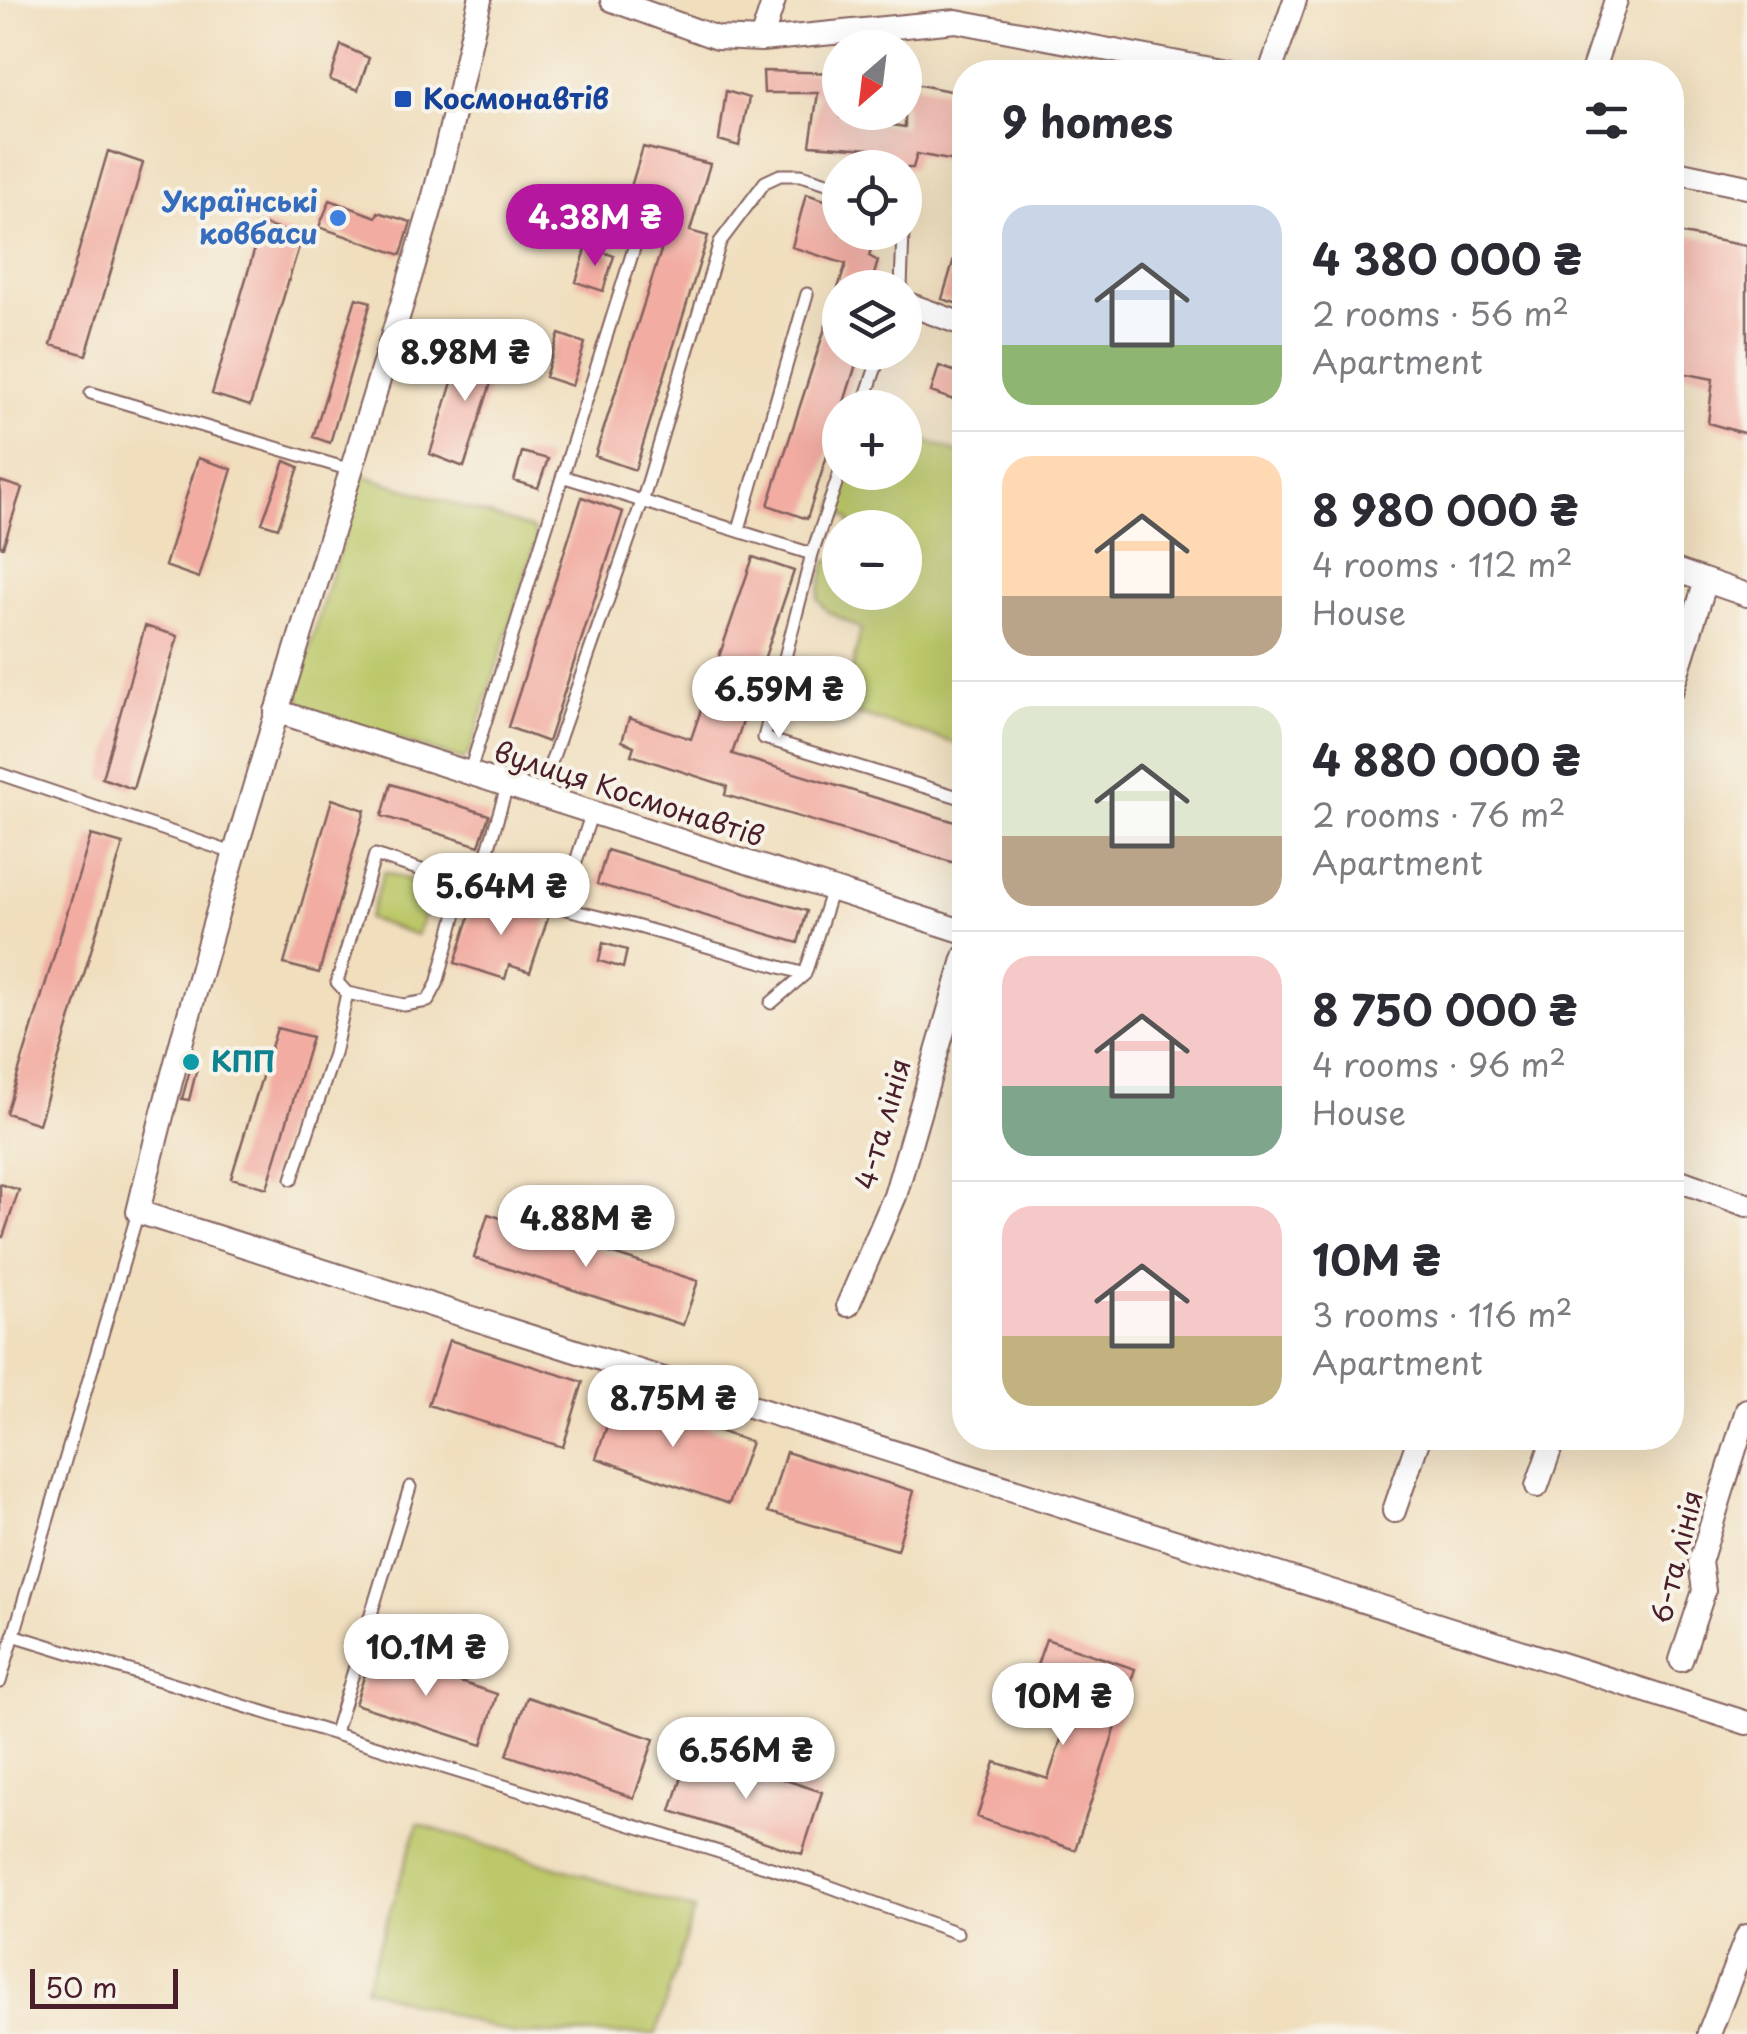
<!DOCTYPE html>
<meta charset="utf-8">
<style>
body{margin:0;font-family:"Playpen Sans",sans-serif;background:#f2f2f3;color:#2b2b33;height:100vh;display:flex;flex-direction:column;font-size:38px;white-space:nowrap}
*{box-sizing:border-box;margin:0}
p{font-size:32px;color:#7c7c81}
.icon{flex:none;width:55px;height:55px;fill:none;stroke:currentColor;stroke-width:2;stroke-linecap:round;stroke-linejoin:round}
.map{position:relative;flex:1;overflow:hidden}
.side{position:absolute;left:952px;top:60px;width:732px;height:1390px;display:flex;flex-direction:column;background:#fff;border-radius:40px;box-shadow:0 10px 40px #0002}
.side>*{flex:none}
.needle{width:65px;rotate:208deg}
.controls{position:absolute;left:822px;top:30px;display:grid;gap:20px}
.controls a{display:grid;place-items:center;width:100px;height:100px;border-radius:50%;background:#fff;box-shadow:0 10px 40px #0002;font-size:50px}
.scale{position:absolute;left:30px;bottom:25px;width:148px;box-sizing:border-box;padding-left:10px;border:5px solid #4a1f2b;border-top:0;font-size:28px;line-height:35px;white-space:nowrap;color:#4a1f2b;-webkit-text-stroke:8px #f7f3e8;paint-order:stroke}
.price{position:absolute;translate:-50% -85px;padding:0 22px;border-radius:35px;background:#fff;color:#222;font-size:32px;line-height:65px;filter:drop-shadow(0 2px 5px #0008)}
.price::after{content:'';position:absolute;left:50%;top:60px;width:30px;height:22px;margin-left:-15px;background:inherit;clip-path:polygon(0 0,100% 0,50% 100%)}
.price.selected{background:#b5179e;color:#fff}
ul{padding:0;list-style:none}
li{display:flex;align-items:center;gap:30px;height:250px;padding:0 50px}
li+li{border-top:2px solid #e1e1e2}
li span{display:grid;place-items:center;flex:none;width:280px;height:200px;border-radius:30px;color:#555}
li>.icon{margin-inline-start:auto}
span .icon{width:120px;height:120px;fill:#fffc;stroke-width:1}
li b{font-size:42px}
h2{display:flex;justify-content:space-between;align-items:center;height:120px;padding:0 50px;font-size:42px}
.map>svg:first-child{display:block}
</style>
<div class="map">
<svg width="1747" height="2034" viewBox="0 0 1747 2034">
<rect width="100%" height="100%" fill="#f7f3e8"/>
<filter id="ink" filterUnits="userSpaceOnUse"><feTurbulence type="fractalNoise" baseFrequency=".01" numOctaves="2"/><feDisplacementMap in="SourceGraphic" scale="20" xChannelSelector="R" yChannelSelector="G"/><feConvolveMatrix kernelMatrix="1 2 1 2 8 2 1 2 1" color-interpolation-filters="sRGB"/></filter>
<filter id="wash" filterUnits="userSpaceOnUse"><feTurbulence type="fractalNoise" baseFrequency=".0048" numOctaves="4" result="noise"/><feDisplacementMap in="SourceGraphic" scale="40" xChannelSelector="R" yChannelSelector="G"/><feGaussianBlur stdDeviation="2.25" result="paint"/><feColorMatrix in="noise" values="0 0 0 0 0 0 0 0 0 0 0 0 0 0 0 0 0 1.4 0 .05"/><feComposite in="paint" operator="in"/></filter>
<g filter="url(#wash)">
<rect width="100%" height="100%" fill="#f0debd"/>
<path fill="#bbc768" stroke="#82734a" stroke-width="2.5" d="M905 433 965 455V746L843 710 861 629 827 611 818 599 826 562 840 558V592H905V528L850 527V519L834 509 846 473 905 472Z
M361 475 533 529 537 538 470 752 463 760 312 713 303 706 297 691Z
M384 872 435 888 417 935 368 919Z
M418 1824 694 1910 656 2034H513L365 1988Z"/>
<g id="blocks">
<path fill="#f2aca2" d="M341 45 369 58 358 90 330 80Z
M763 71 840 73V117L905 127V82L965 94V163L917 154 913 168H866L870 149 810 145 818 93H764Z
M726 91 749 98 739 146 719 140Z
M643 147 710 164 690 231 708 236 635 470 595 456 673 213 627 200Z
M108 151 143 163 86 355 51 345Z
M806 194 840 205V232H876L869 256 878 261 870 288H838L846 264 792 247Z
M330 200 376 217 378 212 411 222 401 255 319 227Z
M262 224 302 237 250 406 212 394Z
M1672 232 1747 246V434L1708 423 1713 379 1672 371Z
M961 236 965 237V306L942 299Z
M587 246 614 256 603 291 576 282Z
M837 291 840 352H860L807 519 768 505Z
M356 298 371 302 330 443 313 437Z
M559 334 585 343 572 386 545 377Z
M464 343 500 355 464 467 430 454Z
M939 366 965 375V404L931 392Z
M522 452 548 459 538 488 514 481Z
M198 458 232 469 199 578 165 566Z
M285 461 299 467 278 528 262 523Z
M0 481 22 488 3 547 0 546Z
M582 497 623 512 548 742 508 727Z
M753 557 794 571 732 754 965 825V866L725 795 727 786 631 755 634 746 622 741 629 718 691 739Z
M145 626 178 636 133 789 102 778Z
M391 784 489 815 479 846 382 816Z
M332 799 365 810 319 973 284 964Z
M91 835 123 844 39 1124 6 1113Z
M607 850 807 911 798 943 597 884Z
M476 896 549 915 530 972 509 965 505 979 455 963Z
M603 943 627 950 623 968 599 961Z
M277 1028 312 1037 267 1188 231 1178Z
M194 1055 200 1056 189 1100 182 1099Z
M0 1184 19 1190 3 1237H0Z
M488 1214 698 1281 683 1325 474 1258Z
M449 1340 583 1382 563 1447 428 1405Z
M617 1396 751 1442 729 1504 596 1458Z
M786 1452 914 1491 897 1550 768 1512Z
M1046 1639 1135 1669 1075 1850 977 1817 995 1762 1048 1779 1071 1709 1027 1694Z
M372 1653 497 1694 482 1745 355 1704Z
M527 1697 654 1739 634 1798 507 1755Z
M691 1749 822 1792 802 1854 671 1811Z"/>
</g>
</g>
<g filter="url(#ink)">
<use href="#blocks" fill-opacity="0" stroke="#84625e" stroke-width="2.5"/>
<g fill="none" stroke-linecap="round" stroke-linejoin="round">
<defs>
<path id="lane" d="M901 288 903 232
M91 393 351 470
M862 408 881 352
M840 472 812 554 764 738 965 799
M565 477 812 554
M739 529 807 294
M0 774 236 854
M469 774 639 232
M539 797 643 499 720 242 765 182 780 175H801L840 187
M477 886 507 787
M561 908 591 815
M347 993 404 1005 428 1001 437 984 464 884
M771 1003 805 974
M292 1179 334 1054 347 993 337 982 375 855 464 884 632 925 805 974 832 889
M13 1635 820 1883 957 1933
M0 1682 138 1212
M335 1732 410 1487"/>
<path id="street" d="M480 0C463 71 449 144 429 214 331 546 219 875 138 1212L1747 1723
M612 0 717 38 761 40 956 21 1226 72
M761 40 774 0
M1270 72 1295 0
M1592 72 1616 0
M1672 171 1747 187
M905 303 965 325
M1672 569 1747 595
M1672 689 1706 581
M276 711 965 932
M1672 1178 1747 1205
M848 1305 895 1196 965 956
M1537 1486 1554 1438
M1394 1511 1419 1438
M1681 1660 1704 1591 1700 1562 1747 1410
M1709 2034 1747 1936"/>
</defs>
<use href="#lane" stroke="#84625e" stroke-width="15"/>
<use href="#street" stroke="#84625e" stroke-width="26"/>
<use href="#lane" stroke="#fff" stroke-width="11"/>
<use href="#street" stroke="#fff" stroke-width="22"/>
</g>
</g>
<rect fill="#1a4fb4" stroke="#f7f3e8" stroke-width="4" x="393" y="89" width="20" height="20" rx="5"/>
<circle fill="#3f7fe0" stroke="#f7f3e8" stroke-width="4" cx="338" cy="218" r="10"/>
<circle fill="#0f9aa8" stroke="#f7f3e8" stroke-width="4" cx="191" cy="1062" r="10"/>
<g text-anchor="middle" stroke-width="8" stroke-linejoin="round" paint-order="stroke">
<g font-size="28" font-weight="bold" fill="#164399" stroke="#f7f3e8" text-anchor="start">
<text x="423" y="109">Космонавтів</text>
</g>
<g font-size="28" font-weight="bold" fill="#366cbe" stroke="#f7f3e8" text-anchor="end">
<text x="318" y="212">Українські<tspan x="318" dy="32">ковбаси</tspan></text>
</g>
<g font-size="28" fill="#4a1f2b" stroke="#f7f3e8">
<text transform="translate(629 794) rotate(18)" y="10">вулиця Космонавтів</text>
<text transform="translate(883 1124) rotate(-74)" y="10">4-та лінія</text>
<text transform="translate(1677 1557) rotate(-76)" y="10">6-та лінія</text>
</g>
<g font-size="28" font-weight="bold" fill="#0d838f" stroke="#f7f3e8" text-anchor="start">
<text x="211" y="1072">КПП</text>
</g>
</g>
</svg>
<div class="controls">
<a><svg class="needle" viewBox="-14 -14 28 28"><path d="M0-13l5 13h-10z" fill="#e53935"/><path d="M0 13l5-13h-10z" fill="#7c7c81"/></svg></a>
<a><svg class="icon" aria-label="locate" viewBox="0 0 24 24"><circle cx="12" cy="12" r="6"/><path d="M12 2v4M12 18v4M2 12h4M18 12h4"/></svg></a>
<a><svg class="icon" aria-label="layers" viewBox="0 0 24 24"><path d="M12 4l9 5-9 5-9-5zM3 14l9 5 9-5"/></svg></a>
<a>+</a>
<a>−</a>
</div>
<div class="scale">50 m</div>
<b class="price selected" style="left:595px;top:269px">4.38M ₴</b>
<b class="price" style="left:465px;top:404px">8.98M ₴</b>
<b class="price" style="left:779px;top:741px">6.59M ₴</b>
<b class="price" style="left:501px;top:938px">5.64M ₴</b>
<b class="price" style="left:586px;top:1270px">4.88M ₴</b>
<b class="price" style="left:673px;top:1450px">8.75M ₴</b>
<b class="price" style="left:426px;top:1699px">10.1M ₴</b>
<b class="price" style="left:1063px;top:1748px">10M ₴</b>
<b class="price" style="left:746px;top:1802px">6.56M ₴</b>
<section class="side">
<h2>9 homes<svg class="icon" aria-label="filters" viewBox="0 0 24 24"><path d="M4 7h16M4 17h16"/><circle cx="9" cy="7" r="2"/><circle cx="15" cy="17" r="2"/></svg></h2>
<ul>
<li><span style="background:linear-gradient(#c9d6e8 70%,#8fb573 0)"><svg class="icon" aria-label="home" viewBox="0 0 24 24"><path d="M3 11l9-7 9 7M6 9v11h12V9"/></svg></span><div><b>4 380 000 ₴</b><p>2 rooms · 56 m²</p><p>Apartment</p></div></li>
<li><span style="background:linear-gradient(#ffd9b3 70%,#b9a48a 0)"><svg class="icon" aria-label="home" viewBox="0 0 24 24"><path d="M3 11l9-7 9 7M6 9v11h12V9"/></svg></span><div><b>8 980 000 ₴</b><p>4 rooms · 112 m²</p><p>House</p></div></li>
<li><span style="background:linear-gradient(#dfe7d0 65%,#b9a48a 0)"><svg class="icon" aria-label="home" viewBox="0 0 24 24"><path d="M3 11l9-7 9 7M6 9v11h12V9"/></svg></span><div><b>4 880 000 ₴</b><p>2 rooms · 76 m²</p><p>Apartment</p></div></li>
<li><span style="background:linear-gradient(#f6c9c9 65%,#7fa58c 0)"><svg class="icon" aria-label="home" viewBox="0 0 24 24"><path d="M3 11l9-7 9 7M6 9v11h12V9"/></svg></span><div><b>8 750 000 ₴</b><p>4 rooms · 96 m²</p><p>House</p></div></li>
<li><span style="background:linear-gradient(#f6c9c9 65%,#c2b280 0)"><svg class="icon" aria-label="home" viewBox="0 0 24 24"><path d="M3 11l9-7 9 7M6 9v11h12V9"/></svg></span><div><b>10M ₴</b><p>3 rooms · 116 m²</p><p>Apartment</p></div></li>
</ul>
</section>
</div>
